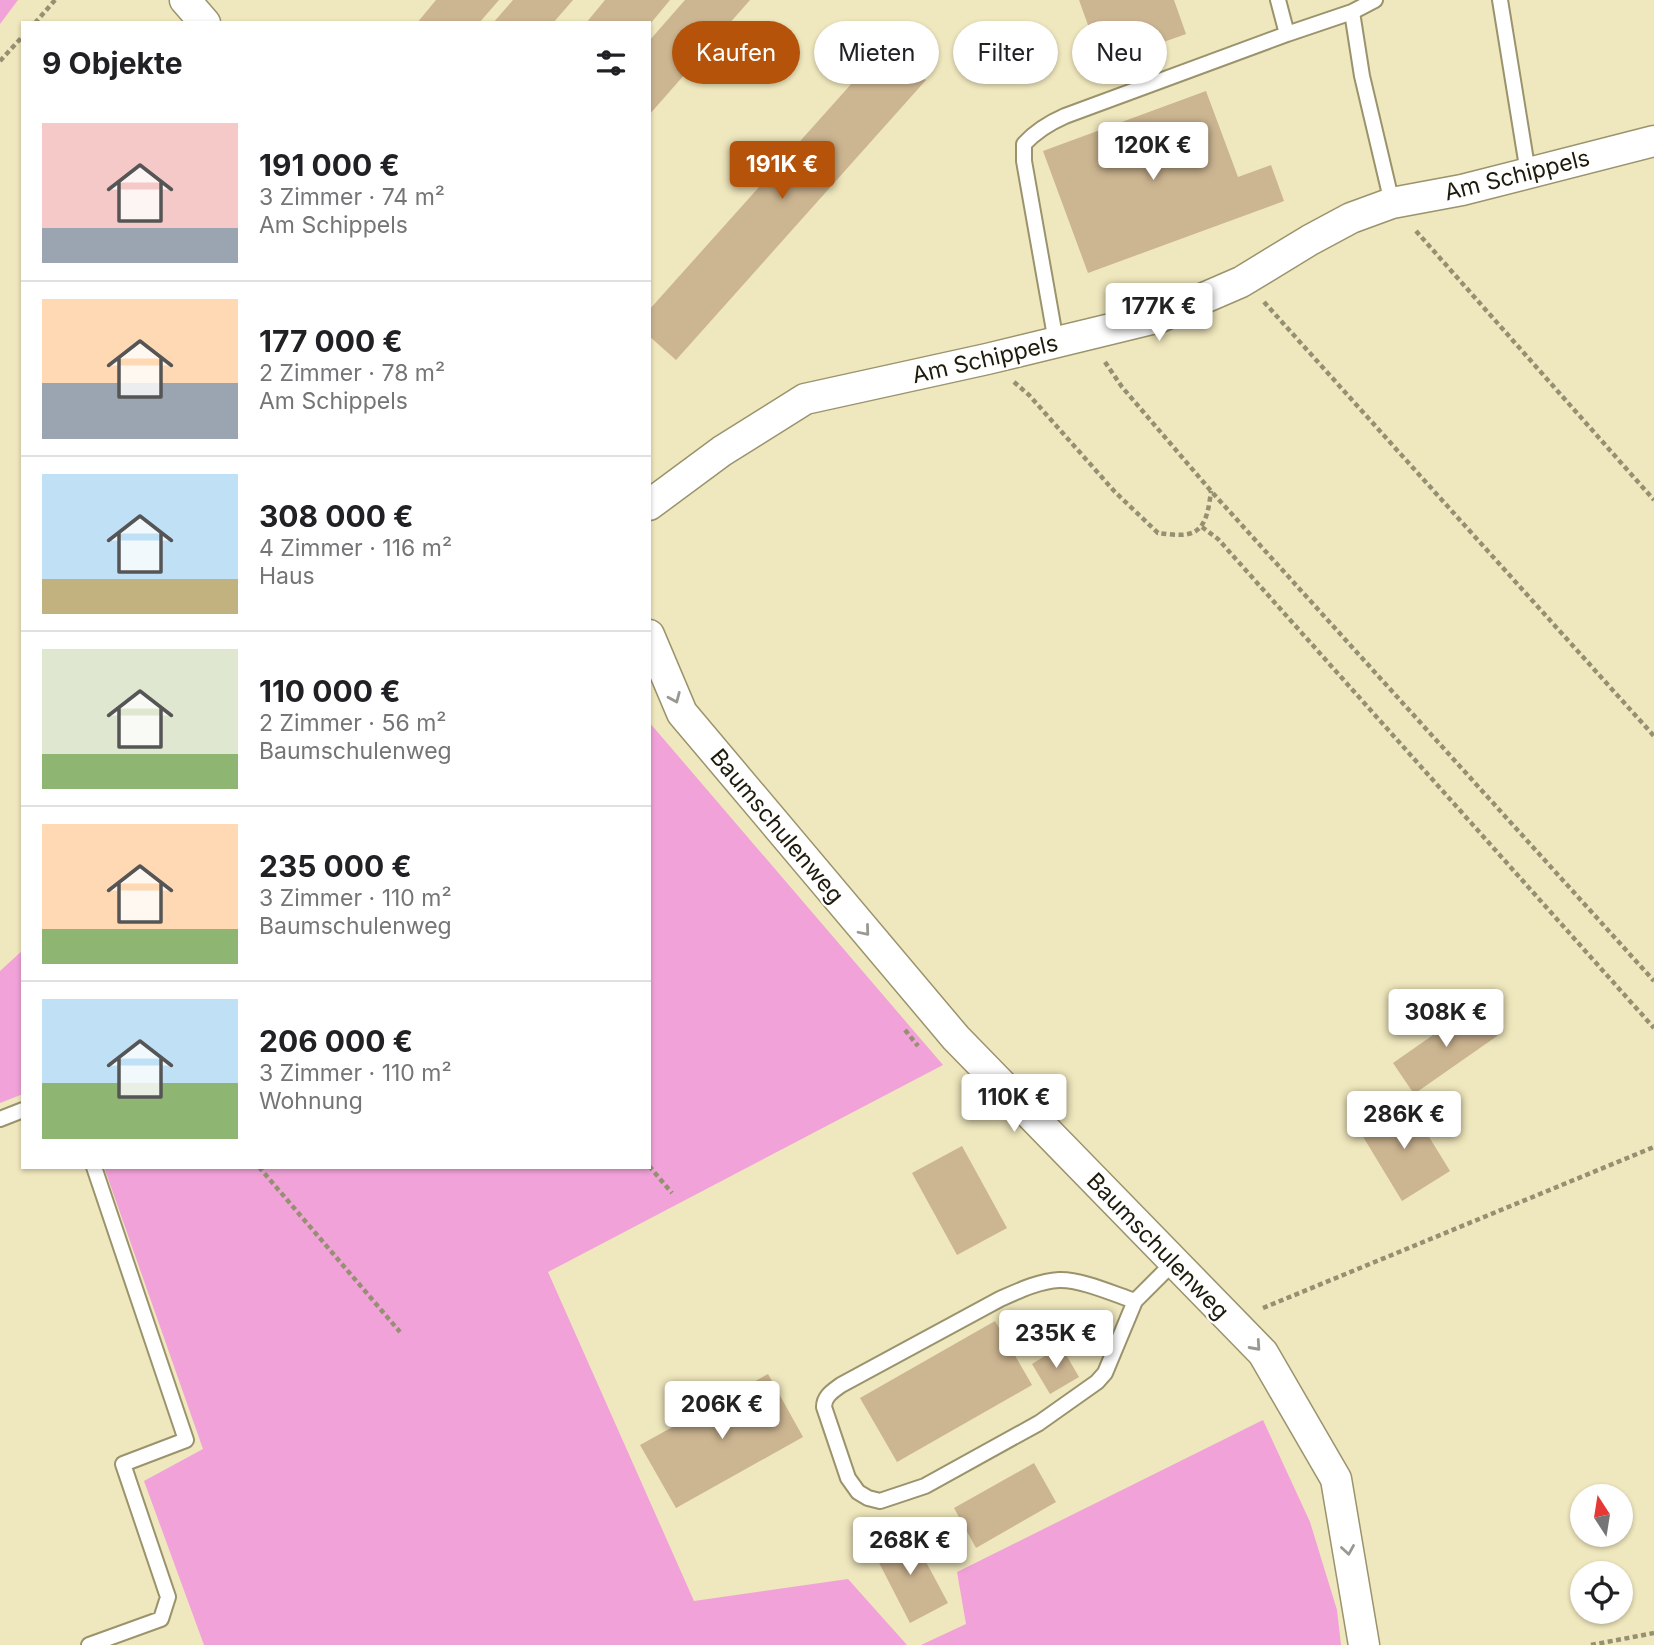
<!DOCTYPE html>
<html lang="de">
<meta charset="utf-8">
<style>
body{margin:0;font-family:Inter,sans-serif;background:#f6f6f6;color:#202124;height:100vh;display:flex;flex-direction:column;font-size:26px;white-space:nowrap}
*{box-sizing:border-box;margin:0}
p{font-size:23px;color:#757577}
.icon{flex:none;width:38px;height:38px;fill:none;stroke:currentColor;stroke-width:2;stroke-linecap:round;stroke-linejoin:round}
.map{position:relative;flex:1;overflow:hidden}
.details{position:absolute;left:21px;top:21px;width:630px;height:1148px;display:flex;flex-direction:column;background:#fff;border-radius:0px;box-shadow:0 2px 5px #0004}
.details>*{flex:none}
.hud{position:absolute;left:672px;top:21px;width:665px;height:63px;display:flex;gap:14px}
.needle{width:46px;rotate:348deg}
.controls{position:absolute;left:1570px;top:1484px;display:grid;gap:14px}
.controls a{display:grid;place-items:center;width:63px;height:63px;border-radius:50%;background:#fff;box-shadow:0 2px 5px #0004;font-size:35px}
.price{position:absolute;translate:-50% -60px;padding:0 16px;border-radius:7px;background:#fff;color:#222;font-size:23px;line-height:46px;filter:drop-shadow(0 2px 4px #0008)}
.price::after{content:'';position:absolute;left:50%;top:42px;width:21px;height:16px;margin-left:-10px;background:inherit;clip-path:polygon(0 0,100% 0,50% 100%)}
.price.active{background:#b45309;color:#fff}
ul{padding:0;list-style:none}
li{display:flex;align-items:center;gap:21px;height:175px;padding:0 21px}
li+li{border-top:2px solid #e0e0e0}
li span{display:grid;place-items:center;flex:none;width:196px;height:140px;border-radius:0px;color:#555}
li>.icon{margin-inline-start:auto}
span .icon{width:84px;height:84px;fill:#fffc;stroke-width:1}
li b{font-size:30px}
h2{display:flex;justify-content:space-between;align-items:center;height:84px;padding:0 21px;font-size:30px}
.chip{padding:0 24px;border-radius:32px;background:#fff;box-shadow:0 2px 5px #0004;font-size:24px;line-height:63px}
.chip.active{background:#b45309;color:#fff}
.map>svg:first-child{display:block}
</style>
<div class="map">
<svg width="1654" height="1645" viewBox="0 0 1654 1645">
<rect width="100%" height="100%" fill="#efe7bd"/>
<path fill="#f1a2d9" d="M0 0H18L0 24Z
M649 722 943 1065 548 1272 694 1601 848 1579 907 1645H204L144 1481 203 1449 104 1167H649Z
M23 950V1094L0 1103V971Z
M1263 1420 1310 1522 1337 1610 1341 1645H921L966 1624 957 1572Z"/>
<path fill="#ccb591" d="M436 0H499L479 23H417Z
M513 0H573L553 23H493Z
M605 0H670L651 23H586Z
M685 0H750L649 115V41Z
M1079 0H1174L1186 34 1102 64Z
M887 44 926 80 676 360 649 336V310Z
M1206 91 1238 177 1271 165 1284 201 1088 273 1043 151Z
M1479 1003 1500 1034 1414 1094 1393 1063Z
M1407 1101 1450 1171 1402 1201 1359 1130Z
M962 1146 1007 1228 957 1255 912 1173Z
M995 1321 1032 1385 897 1462 860 1398Z
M1061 1346 1079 1377 1050 1394 1032 1364Z
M768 1374 803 1437 676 1508 640 1445Z
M1034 1463 1056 1502 976 1548 954 1508Z
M910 1532 948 1603 910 1623 873 1551Z"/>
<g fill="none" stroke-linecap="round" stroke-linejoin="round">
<defs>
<path id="lane" d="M1278 0 1287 34
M1375 0 1352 12 1362 76 1392 203
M1500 0 1528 173
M1056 342 1024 161V144C1036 131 1049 123 1065 116L1287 34 1352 12
M0 1119 23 1110
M1135 1301C1114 1294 1080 1279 1059 1280 1039 1281 1018 1291 1000 1299L841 1385C833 1391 824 1396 824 1407L848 1478 858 1492 868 1498 880 1501 925 1486 1039 1423 1097 1382 1105 1373 1135 1301 1174 1262
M89 1645 161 1619 168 1597 123 1464 186 1440 94 1167"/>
<path id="street" d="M185 0 205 23
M649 505 722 451 805 399 987 359 1160 317 1241 282 1310 240 1351 218 1392 203 1462 190 1654 141
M649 635 682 713 956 1038 1263 1353 1336 1479 1364 1645"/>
</defs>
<use href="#lane" stroke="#9a936c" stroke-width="18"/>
<use href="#street" stroke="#9a936c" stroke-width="33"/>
<path stroke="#959071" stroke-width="4.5" stroke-dasharray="5 3.5" stroke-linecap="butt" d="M35 23 55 0
M0 61 23 36
M1416 231 1654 500
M1264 302 1654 736
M1105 362 1122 387 1211 491 1654 981
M1014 382 1029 395 1115 492 1158 533C1167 534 1179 536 1188 534 1207 531 1209 506 1211 491
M1202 527 1218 539 1654 1028
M905 1030 918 1046
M649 1166 672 1193
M259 1167 400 1332
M1263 1308 1654 1147
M1591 1645 1654 1633"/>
<use href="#lane" stroke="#fff" stroke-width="14"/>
<use href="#street" stroke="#fff" stroke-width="30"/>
</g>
<defs><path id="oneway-chevron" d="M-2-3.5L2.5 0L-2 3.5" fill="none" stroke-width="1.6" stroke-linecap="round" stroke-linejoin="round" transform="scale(1.75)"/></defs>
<g stroke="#9a9892">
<use href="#oneway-chevron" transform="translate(675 698) rotate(67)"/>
<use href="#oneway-chevron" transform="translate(865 931) rotate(50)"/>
<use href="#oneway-chevron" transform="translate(1256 1346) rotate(48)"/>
<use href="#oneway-chevron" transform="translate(1348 1550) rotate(81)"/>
</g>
<g text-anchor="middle" stroke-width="5" stroke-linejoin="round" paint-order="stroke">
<g font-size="23" fill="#1e1b0c" stroke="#fff">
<text transform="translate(1517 175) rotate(-14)" y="8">Am Schippels</text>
<text transform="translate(985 359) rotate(-13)" y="8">Am Schippels</text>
<text transform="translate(777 826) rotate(50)" y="8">Baumschulenweg</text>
<text transform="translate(1158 1246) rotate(46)" y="8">Baumschulenweg</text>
</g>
</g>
</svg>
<div class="controls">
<a><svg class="needle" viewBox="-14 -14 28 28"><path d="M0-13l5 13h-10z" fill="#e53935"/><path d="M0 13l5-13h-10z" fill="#757577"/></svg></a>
<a><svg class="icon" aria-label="locate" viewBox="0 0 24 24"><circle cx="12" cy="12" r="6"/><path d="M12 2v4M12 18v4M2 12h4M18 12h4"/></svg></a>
</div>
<b class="price" style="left:1153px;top:182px">120K €</b>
<b class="price active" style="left:782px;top:201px">191K €</b>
<b class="price" style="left:1159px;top:343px">177K €</b>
<b class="price" style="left:1446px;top:1049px">308K €</b>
<b class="price" style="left:1014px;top:1134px">110K €</b>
<b class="price" style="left:1404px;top:1151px">286K €</b>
<b class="price" style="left:1056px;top:1370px">235K €</b>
<b class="price" style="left:722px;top:1441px">206K €</b>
<b class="price" style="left:910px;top:1577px">268K €</b>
<div class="hud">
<a class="chip active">Kaufen</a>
<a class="chip">Mieten</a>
<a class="chip">Filter</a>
<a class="chip">Neu</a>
</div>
<section class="details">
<h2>9 Objekte<svg class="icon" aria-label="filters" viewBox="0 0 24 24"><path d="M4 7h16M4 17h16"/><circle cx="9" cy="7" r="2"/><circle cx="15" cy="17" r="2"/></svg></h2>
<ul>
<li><span style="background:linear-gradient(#f6c9c9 75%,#9aa5b1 0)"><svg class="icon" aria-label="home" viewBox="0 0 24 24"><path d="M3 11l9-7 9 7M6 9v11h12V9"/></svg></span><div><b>191 000 €</b><p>3 Zimmer · 74 m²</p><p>Am Schippels</p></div></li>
<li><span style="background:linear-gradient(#ffd9b3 60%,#9aa5b1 0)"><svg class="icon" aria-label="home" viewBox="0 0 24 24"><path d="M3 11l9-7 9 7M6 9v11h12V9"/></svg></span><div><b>177 000 €</b><p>2 Zimmer · 78 m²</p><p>Am Schippels</p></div></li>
<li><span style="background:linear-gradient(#bfe0f5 75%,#c2b280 0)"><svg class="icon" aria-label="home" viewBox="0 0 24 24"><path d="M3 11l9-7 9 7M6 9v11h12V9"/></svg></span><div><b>308 000 €</b><p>4 Zimmer · 116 m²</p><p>Haus</p></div></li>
<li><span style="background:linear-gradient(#dfe7d0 75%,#8fb573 0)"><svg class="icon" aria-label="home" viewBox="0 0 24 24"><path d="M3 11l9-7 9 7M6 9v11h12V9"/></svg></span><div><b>110 000 €</b><p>2 Zimmer · 56 m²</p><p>Baumschulenweg</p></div></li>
<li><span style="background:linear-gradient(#ffd9b3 75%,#8fb573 0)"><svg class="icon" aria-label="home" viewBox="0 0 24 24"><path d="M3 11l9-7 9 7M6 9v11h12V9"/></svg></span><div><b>235 000 €</b><p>3 Zimmer · 110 m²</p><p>Baumschulenweg</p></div></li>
<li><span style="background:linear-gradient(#bfe0f5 60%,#8fb573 0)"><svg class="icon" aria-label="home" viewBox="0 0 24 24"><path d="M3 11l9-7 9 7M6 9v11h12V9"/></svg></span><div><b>206 000 €</b><p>3 Zimmer · 110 m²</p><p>Wohnung</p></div></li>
</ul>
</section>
</div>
